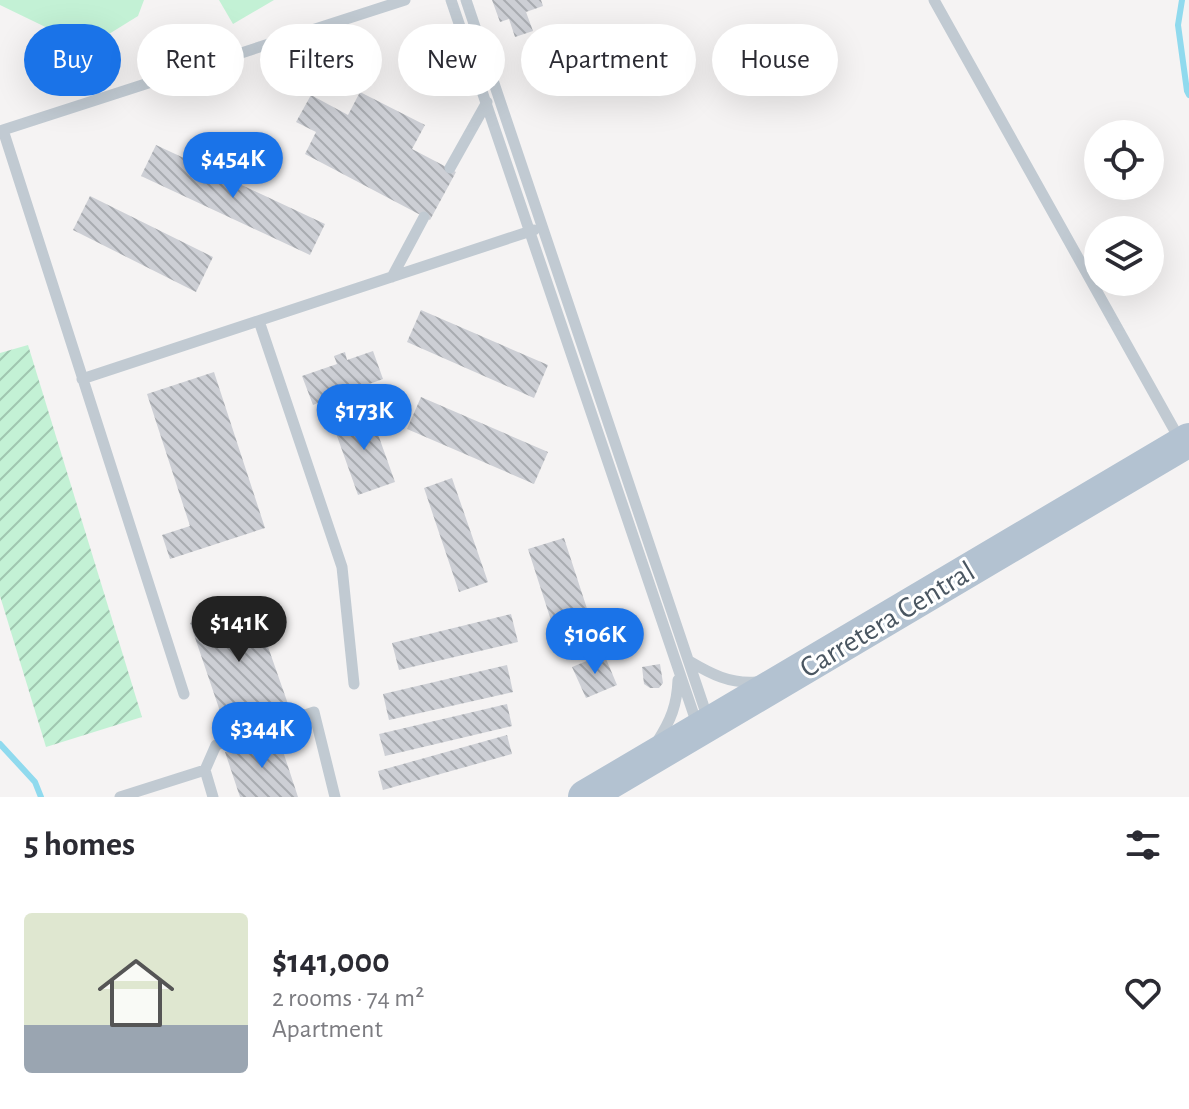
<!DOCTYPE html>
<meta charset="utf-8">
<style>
body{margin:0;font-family:"Alegreya Sans",sans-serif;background:#f7f7f7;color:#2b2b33;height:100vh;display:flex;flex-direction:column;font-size:30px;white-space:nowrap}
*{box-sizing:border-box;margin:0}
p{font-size:26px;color:#7c7c81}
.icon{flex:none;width:44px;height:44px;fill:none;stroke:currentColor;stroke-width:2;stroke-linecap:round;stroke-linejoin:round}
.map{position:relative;height:797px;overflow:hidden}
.panel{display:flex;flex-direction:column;background:#fff;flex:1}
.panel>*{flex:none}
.top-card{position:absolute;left:24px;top:24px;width:1142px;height:72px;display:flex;gap:16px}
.buttons{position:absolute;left:1084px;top:120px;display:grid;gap:16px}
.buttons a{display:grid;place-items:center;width:80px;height:80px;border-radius:50%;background:#fff;box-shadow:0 8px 32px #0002;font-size:40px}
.price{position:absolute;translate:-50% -68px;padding:0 18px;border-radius:28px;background:#1a73e8;color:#fff;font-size:26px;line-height:52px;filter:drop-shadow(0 2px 4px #0008)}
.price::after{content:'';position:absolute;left:50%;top:48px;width:24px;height:18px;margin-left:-12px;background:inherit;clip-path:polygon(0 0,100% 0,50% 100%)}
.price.on{background:#222;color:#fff}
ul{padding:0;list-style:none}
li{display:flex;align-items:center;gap:24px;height:200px;padding:0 24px}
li+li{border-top:2px solid #e1e1e2}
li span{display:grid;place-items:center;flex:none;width:224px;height:160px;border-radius:8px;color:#555}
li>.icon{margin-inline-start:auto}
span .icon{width:96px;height:96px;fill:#fffc;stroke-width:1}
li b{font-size:34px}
h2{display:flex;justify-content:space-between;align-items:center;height:96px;padding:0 24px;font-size:34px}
.pill{padding:0 28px;border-radius:36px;background:#fff;box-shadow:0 8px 32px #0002;font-size:28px;line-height:72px}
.pill.on{background:#1a73e8;color:#fff}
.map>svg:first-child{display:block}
</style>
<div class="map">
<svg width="1189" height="797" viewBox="0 0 1189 797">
<defs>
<pattern id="garden-furrows" width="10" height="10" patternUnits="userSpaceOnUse" patternTransform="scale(2)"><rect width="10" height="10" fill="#c3f1d5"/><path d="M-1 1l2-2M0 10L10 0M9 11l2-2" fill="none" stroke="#a0c6b0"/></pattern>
<pattern id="building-back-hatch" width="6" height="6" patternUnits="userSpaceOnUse" patternTransform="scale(2)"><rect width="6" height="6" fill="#cdcfd5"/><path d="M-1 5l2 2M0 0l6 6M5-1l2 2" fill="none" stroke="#a8abb0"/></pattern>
</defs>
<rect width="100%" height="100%" fill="#f5f3f3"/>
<path fill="url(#garden-furrows)" d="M28 345 142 717 46 747 0 596V353Z"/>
<path fill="#c3f1d5" d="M0 0H144L138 16 109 34 64 36 0 5Z
M219 0H274L233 24Z"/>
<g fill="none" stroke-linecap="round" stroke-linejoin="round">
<path stroke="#90daee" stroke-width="6" d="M1182 0 1178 25 1187 91 1189 95
M0 744 35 782 41 797"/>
</g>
<path fill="url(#building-back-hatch)" d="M492 0H541L543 6 526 12 533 31 515 37 509 19 500 22Z
M360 92 425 125 412 149 456 172 430 220 305 154 316 132 296 122 311 95 348 115Z
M156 145 325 224 310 255 141 176Z
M90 196 213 257 196 292 73 230Z
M421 310 548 365 534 398 407 342Z
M373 351 383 379 361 387 364 395 331 407 328 399 313 405 302 376 337 364 334 356 345 352 347 360Z
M214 372 265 528 170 559 162 535 190 526 147 394Z
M421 397 548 452 534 484 407 429Z
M369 409 395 482 358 495 332 422Z
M452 478 488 582 459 592 424 488Z
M564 538 592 624 556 636 528 549Z
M252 601 288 704 225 726 190 623Z
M511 614 518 642 399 670 392 643Z
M604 654 617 685 586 698 572 667Z
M660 664 663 683 659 688H650L644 684 642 667Z
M507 665 513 692 389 720 383 694Z
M507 704 512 726 385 756 379 734Z
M507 735 512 754 383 790 378 771Z
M278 736 298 797H240L225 752Z"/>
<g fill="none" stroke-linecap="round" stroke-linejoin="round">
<path stroke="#c1cad2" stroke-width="11" d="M451 0 698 727
M466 0 708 719
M934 0 1180 440
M450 168 487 102
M392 277 424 217
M259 321 342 567 354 684
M82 379 534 230
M689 661C711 674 730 684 756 682
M184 694 3 130 405 0
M657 742C671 720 677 705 678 680
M205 770 216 745 314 712 335 797
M120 797 205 770 213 797"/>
<path stroke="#b3c2d1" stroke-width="34" d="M585 797 1189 440"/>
</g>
<g text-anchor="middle" stroke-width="6" stroke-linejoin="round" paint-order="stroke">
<g font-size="30" fill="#4a5661" stroke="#fff">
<text transform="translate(887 619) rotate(-31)" y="10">Carretera Central</text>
</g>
</g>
</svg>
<div class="buttons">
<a><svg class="icon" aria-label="locate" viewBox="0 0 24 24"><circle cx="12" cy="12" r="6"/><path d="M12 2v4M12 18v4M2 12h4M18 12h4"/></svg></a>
<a><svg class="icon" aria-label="layers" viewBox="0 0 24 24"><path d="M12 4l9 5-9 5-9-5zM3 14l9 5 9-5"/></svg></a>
</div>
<b class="price" style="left:233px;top:200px">$454K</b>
<b class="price" style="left:364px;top:452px">$173K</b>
<b class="price on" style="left:239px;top:664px">$141K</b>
<b class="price" style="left:595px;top:676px">$106K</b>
<b class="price" style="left:262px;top:770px">$344K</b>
<div class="top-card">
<a class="pill on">Buy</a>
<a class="pill">Rent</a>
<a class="pill">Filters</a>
<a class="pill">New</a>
<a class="pill">Apartment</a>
<a class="pill">House</a>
</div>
</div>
<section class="panel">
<h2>5 homes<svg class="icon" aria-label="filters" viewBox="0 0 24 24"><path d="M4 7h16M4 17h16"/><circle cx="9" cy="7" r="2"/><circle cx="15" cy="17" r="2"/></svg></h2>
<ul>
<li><span style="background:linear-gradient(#dfe7d0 70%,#9aa5b1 0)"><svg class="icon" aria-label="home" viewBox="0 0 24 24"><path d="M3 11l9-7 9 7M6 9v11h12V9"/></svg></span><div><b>$141,000</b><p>2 rooms · 74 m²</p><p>Apartment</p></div><svg class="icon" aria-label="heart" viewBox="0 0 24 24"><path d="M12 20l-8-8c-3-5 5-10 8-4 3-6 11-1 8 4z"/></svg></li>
</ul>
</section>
